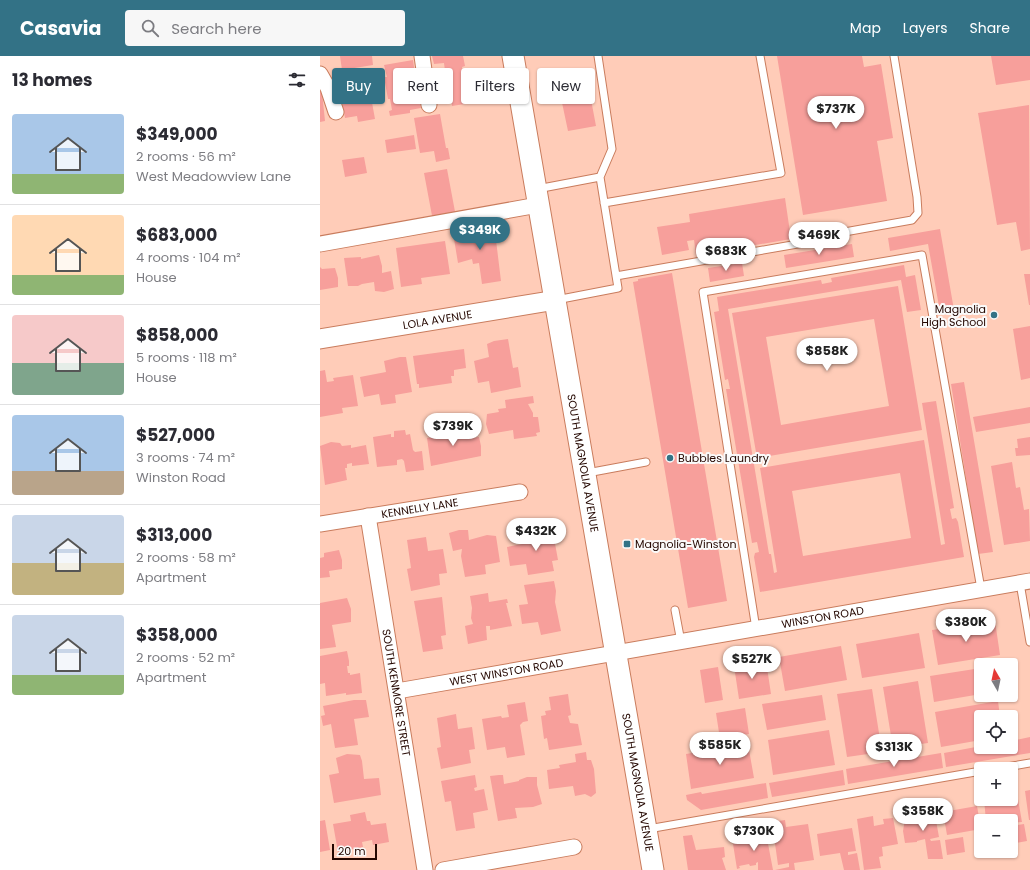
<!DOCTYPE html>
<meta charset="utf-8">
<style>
body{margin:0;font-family:Poppins,sans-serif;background:#f7f7f7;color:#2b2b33;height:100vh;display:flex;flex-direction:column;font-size:15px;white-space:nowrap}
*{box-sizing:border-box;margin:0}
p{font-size:13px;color:#7c7c81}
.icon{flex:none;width:22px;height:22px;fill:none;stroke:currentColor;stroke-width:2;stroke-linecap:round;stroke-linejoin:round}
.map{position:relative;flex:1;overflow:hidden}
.details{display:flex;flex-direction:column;background:#fff;width:320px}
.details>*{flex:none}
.banner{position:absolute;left:12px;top:12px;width:380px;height:36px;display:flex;gap:8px}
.needle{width:26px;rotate:351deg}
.controls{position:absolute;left:654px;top:602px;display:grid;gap:8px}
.controls a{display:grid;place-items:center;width:44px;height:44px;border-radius:4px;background:#fff;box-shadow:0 1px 3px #0004;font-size:20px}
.scale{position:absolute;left:12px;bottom:10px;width:45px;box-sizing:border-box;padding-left:4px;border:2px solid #240700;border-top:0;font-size:11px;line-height:14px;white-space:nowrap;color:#240700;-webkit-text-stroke:3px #fafafa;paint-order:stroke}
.price{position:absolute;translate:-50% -34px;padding:0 9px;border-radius:14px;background:#fff;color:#222;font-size:13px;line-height:26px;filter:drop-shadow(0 1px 2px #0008)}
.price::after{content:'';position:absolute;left:50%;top:24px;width:12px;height:9px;margin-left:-6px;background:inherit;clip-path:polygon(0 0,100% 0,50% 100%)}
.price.current{background:#337286;color:#fff}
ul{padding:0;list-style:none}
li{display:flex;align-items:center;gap:12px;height:100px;padding:0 12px}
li+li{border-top:1px solid #e1e1e2}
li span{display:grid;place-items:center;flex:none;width:112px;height:80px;border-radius:4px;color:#555}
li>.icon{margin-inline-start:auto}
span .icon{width:48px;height:48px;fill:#fffc;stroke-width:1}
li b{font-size:17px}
h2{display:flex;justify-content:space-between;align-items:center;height:48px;padding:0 12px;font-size:17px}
.pill{padding:0 14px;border-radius:4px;background:#fff;box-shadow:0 1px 3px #0004;font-size:14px;line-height:36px}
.pill.current{background:#337286;color:#fff}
header{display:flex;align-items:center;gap:24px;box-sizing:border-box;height:56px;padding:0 20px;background:#337286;color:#fff}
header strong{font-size:19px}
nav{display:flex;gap:22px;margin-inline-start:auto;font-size:14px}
.search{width:280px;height:36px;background:#f7f7f7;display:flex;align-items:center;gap:10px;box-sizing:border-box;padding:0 14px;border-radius:4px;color:#7c7c81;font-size:15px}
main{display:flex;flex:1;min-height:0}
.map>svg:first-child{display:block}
</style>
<header>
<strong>Casavia</strong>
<div class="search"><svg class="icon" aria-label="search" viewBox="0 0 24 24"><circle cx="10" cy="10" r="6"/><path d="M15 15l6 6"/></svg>Search here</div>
<nav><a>Map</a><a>Layers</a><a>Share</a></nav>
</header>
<main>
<section class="details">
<h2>13 homes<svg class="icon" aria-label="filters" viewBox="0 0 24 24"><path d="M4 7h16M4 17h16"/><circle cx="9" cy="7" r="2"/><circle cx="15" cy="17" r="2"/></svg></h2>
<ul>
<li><span style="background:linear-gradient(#a9c7e8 75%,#8fb573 0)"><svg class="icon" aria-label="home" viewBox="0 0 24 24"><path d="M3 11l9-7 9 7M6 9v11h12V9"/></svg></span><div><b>$349,000</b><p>2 rooms · 56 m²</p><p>West Meadowview Lane</p></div></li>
<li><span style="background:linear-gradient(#ffd9b3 75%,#8fb573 0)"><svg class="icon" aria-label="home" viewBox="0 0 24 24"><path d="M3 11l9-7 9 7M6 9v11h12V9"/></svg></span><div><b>$683,000</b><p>4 rooms · 104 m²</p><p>House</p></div></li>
<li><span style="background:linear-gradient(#f6c9c9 60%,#7fa58c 0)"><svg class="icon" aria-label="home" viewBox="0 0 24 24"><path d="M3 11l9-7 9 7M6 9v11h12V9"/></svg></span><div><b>$858,000</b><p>5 rooms · 118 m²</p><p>House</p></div></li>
<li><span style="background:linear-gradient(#a9c7e8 70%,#b9a48a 0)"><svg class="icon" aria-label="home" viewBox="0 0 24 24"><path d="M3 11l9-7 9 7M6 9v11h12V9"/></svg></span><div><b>$527,000</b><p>3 rooms · 74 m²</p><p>Winston Road</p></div></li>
<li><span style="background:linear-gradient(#c9d6e8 60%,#c2b280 0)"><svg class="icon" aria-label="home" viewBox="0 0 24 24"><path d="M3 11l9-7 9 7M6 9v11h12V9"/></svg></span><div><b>$313,000</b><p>2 rooms · 58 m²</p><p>Apartment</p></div></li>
<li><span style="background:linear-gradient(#c9d6e8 75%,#8fb573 0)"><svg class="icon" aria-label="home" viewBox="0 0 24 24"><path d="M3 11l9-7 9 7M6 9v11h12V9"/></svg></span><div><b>$358,000</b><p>2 rooms · 52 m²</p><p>Apartment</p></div></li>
</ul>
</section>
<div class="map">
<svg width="710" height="814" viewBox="0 0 710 814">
<rect width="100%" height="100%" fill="#ffccb8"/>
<path fill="#f79f9b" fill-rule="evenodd" d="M20 0H52L53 9 22 14Z
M112 0H143L145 10 142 11 151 47 132 50 131 44 119 46 112 18 125 15 124 7 114 8Z
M457 0H542L544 11 561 8 573 82 557 85 567 145 483 159Z
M671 0H710V24L676 29Z
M93 4 95 18 85 20V25L94 24 101 52 90 54V57L70 60 69 55 72 54 70 43H68L64 21H67L64 9Z
M266 17 276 70 248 75 237 23Z
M49 30 55 63 38 66 37 60 25 62 20 34Z
M0 36H2L5 65 0 66Z
M709 49 710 193 701 195 696 166 677 169 658 57Z
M120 58 126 92H128L130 103 116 106 114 95 100 97 94 62Z
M94 79 96 93 67 97 65 84Z
M44 101 47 117 25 121 22 104Z
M127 113 136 161 113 165 104 117Z
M465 142 471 183 376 199 374 184 367 185 369 194 342 199 337 171 370 166 369 158Z
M171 166 175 176 181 225 162 228 159 207 153 208 152 203 138 207 134 183 145 182V170Z
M620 173 634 254 620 256 608 188 570 195 568 182Z
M125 185 130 218 101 222 102 228 81 231 76 192Z
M532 188 534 201 466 212 464 199Z
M59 199 62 210V217L71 215 74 233 64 236 55 235 54 226 42 228 38 230H28L24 202 41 201V203Z
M422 207 424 220 390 226 388 212Z
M584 209 586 221 595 219 601 254 587 256 581 224 408 253 449 498H451L454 517 457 516 440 412 604 384 621 489 625 488 602 347 616 345 634 452 630 453 632 463 636 462 638 466 644 501 440 536 434 501 435 497 439 496 437 486 432 487 406 333H410L408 323 405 324 394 256 399 255 397 241 501 224 502 228 512 226 511 222ZM580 417 591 482 483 500 472 435Z
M0 211 2 213 15 212 18 222V231L0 234Z
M352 217 407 545 368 552 313 226 318 225V223Z
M704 218H710V249H709Z
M578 230 602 374 437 402 412 257ZM554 263 569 350 461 369 446 281Z
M710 270V322L701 324 693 273Z
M188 283 193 312 198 311 201 331 171 337 169 325 158 327 154 305 169 301 167 288 174 285Z
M144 293 146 312 134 314V320H131L132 327 99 332V328H97L93 300Z
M80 301H86L92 336 75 339 76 347 61 349 59 338 44 341 40 321 66 316 64 305Z
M5 314 7 326 14 325 13 322 33 319 38 350 22 352 23 357 0 361V315Z
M644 326 673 496 658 498 631 328Z
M213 340 214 347 208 348 213 357V361H218L220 376 216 377 217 380 194 383 193 374 169 378 166 368 167 358 179 356 178 353 186 352 185 344Z
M710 351V367L656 376 653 361Z
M143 371 145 383 159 381 161 390V400L111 410 107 382 123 379 122 375Z
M85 374 86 379 90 378 93 394 95 396 102 395 104 414 86 416 84 405 82 403 77 404V409L57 411 53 381 71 378V381H74V375Z
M710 381V399L696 400 695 392H698L697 383Z
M11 386 20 387 22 390 31 389V392L46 389 49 408 32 410V407L27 408V412H25L27 424 5 429 0 390Z
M692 406 696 432 700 431 704 454 709 453 710 485 684 489 671 410Z
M226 470 232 471 238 504 232 505 234 515 208 519 206 508 190 510 187 491 212 486 210 475Z
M139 474H148L149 484 167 479 176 480 180 506 165 509 166 518 145 521 141 500 142 493 133 495 129 477Z
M106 481 108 495 123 493 127 517 119 518 120 529 91 535 87 513 91 512 87 484Z
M19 494 22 504V513L9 515 10 521 0 522V502L4 501V497Z
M234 525 236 535 235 546 241 575 221 579 218 566 202 568 199 549 208 548 204 529Z
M168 537 169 546 187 543 188 547H186L192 570 170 574V570H166L167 584 148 588 145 570 153 568 151 562 152 552 150 540Z
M122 541 126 579 121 580 123 593 103 596 94 545Z
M27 542 31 553V566L12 569 16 591 0 593V547Z
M675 565 680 599 618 609 612 574Z
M599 577 605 612 542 622 536 588Z
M521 590 527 624 465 635 459 601Z
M27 595 29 605V610H27L28 617H30V619L40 617 42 637 26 639V637L6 640 5 627 0 628V600Z
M446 605 451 638 419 643 414 610Z
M398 611 403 644 385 647 380 614Z
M661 612V638L614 646 610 620Z
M598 625 608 687 573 692 563 631Z
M552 633 562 696 527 701 517 638Z
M248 638 251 659 248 660 250 667 258 668 262 689 229 694 227 682 224 683 221 660 226 659 225 655 231 654 229 641Z
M502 639 506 664 447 674 442 648Z
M34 644H46L49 661 34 663 38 689 15 692 11 668 3 670 1 660 5 659 3 650Z
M678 645 680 661H661V684L621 691 615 656Z
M205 646 208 665 203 666 200 669 205 699 187 702 185 691 167 694 162 663 181 660 182 662 189 661 187 649Z
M425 652 429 678 400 683 396 657Z
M136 658 138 673 152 671 155 693 149 694 151 707 121 713 117 692 121 691 117 662Z
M509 674 515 709 453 719 448 684Z
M710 681V697L626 711 624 697 661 690 691 691V685Z
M428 688 434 722 371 733 366 698Z
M266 696 267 704H271L274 713 276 737 271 741 265 738 255 740 253 730 229 733 227 714 240 712 239 709 256 706 255 698Z
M621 697 623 712 528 728 526 713Z
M27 698 40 699 42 705 44 723 59 722 61 739 14 747 9 719 19 717 16 702Z
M523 714 525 729 452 741 449 727Z
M155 719 157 731 154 732 155 735 164 733 168 754 153 757 155 772 136 775 131 745 125 746 121 725Z
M179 719H183L184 728 199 725V724L207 721H217V729L222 748 213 751 195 752 197 762 178 765 170 720Z
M446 727 448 742 381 754 367 744 366 739 381 736 382 738Z
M710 734V764H709L705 735Z
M664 743 687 744 698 743 702 766 692 767V770L704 768 707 785 691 788V765H666Z
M657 750 661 773 627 779 623 756Z
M605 753 606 760 615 759 619 781 610 783 611 785 620 784 623 803H608L605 783 597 785V786L585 787 583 775 585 763 584 756Z
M45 756 47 765H50L51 769 66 767 69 786 53 789 52 784 42 786 43 791 18 796 13 768 31 765 30 759Z
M553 760 554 770 564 768 563 763 573 762 578 788 562 791 563 800 559 801 561 812 544 814 537 763Z
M5 764 10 794 0 796V765Z
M465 764 466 771 488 768 494 804 474 807 475 814H455L469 811V807L458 809 452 766Z
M445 772 453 814H438V806L436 807V809L430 810 429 808 419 810 420 812 417 813 413 788 434 784 433 775Z
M532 772 536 795 528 796V799L537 797 540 814H524L520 797 500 800 497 778Z
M372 779 376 794 404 791 405 801 402 802 406 814H368L363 780Z
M643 781 645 796 627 799 625 784Z"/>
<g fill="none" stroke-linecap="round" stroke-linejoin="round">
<defs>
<path id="service" d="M217 133 280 121
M284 147 461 117 440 0
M296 220 489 186 502 180 592 164 598 157 597 141 574 0
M236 244 298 232 280 121 292 93 278 0
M267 417 326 406
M700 527 710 586
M355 554 361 586
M436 573 383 236 602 199 661 533
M675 713 710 707
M328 773 661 715"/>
<g id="minor">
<path d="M102 0 109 49"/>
<path d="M0 18 8 32 16 56"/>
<path d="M0 188 218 149"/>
<path id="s1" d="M48 460 105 814"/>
<path id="s2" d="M0 468 200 436"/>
<path id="s3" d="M77 635 710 525"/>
<path d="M123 814 254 791"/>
</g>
<g id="tertiary">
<path id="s4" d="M0 283 236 244"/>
</g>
<g id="secondary">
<path id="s5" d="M193 0 333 814"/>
</g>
</defs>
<use href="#service" stroke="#c97c5d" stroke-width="9"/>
<use href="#minor" stroke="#c97c5d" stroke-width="17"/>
<use href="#tertiary" stroke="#c97c5d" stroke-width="21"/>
<use href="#secondary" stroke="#c97c5d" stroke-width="23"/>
<use href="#service" stroke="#fff" stroke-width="7"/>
<use href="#minor" stroke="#fff" stroke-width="15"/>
<use href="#tertiary" stroke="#fff" stroke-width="19"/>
<use href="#secondary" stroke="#fff" stroke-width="21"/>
</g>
<g fill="#337286" stroke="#fafafa" stroke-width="1.5">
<circle cx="674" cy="259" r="4"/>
<circle cx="350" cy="402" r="4"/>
<rect x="303" y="484" width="8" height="8" rx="2"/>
</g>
<g text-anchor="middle" stroke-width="4" stroke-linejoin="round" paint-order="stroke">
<g font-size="11" fill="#240700" stroke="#fafafa" text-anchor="start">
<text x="666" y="257" text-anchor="end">Magnolia<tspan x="666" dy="13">High School</tspan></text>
<text x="358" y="406">Bubbles Laundry</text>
<text x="315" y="492">Magnolia-Winston</text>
</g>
<g font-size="11" fill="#240700" stroke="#fafafa">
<text dy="4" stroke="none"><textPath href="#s4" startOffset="119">LOLA AVENUE</textPath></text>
<text dy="4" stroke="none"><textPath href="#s5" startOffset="413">SOUTH MAGNOLIA AVENUE</textPath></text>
<text dy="4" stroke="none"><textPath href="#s2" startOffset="101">KENNELLY LANE</textPath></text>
<text dy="4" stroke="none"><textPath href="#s3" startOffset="432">WINSTON ROAD</textPath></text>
<text dy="4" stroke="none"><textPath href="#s3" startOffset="111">WEST WINSTON ROAD</textPath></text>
<text dy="4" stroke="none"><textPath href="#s1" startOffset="179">SOUTH KENMORE STREET</textPath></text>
<text dy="4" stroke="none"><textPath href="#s5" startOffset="737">SOUTH MAGNOLIA AVENUE</textPath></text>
</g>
</g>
</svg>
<div class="controls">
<a><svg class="needle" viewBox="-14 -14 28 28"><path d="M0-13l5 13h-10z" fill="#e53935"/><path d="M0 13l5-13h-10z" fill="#7c7c81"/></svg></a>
<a><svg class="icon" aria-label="locate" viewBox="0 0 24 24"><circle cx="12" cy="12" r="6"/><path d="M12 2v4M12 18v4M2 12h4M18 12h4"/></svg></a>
<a>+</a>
<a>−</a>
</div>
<div class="scale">20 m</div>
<b class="price" style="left:516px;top:74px">$737K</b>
<b class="price current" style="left:160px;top:195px">$349K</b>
<b class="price" style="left:499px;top:200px">$469K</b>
<b class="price" style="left:406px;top:216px">$683K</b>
<b class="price" style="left:507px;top:316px">$858K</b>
<b class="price" style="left:133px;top:391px">$739K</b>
<b class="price" style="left:216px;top:496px">$432K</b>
<b class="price" style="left:646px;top:587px">$380K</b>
<b class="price" style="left:432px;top:624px">$527K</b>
<b class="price" style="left:400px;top:710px">$585K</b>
<b class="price" style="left:574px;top:712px">$313K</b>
<b class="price" style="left:603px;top:776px">$358K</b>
<b class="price" style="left:434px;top:796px">$730K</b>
<div class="banner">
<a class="pill current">Buy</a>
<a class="pill">Rent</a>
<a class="pill">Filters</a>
<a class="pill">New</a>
</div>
</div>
</main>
